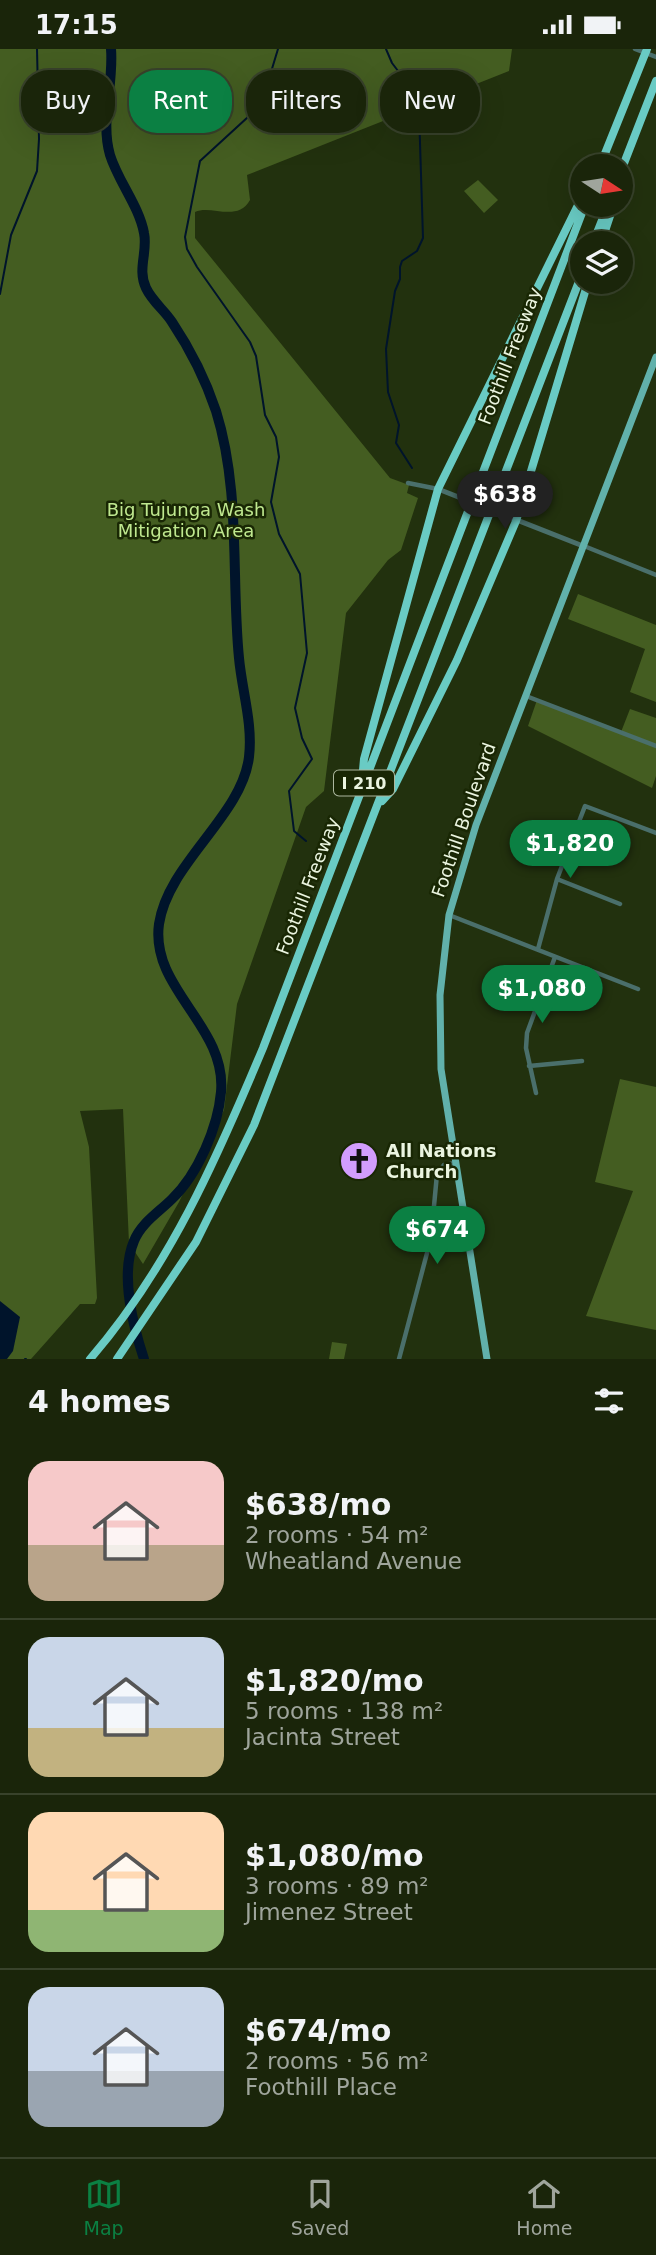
<!DOCTYPE html>
<meta charset="utf-8">
<style>
body{margin:0;font-family:"DejaVu Sans",sans-serif;background:#273118;color:#f1f3f6;height:100vh;display:flex;flex-direction:column;font-size:26px;white-space:nowrap}
*{box-sizing:border-box;margin:0}
p{font-size:23px;color:#9fa59c}
.icon{flex:none;width:38px;height:38px;fill:none;stroke:currentColor;stroke-width:2;stroke-linecap:round;stroke-linejoin:round}
.map{position:relative;height:1310px;overflow:hidden}
.details{display:flex;flex-direction:column;background:#1a250a;flex:1}
.details>*{flex:none}
.top-card{position:absolute;left:21px;top:21px;width:614px;height:63px;display:flex;gap:14px}
.needle{width:46px;rotate:102deg}
.tools{position:absolute;left:570px;top:105px;display:grid;gap:14px}
.tools a{display:grid;place-items:center;width:63px;height:63px;border-radius:50%;background:#1a250a;box-shadow:0 7px 28px #0002,0 0 0 2px #38422b;font-size:35px}
.price{position:absolute;translate:-50% -60px;padding:0 16px;border-radius:24px;background:#0b8043;color:#fff;font-size:23px;line-height:46px;filter:drop-shadow(0 2px 4px #0008)}
.price::after{content:'';position:absolute;left:50%;top:42px;width:21px;height:16px;margin-left:-10px;background:inherit;clip-path:polygon(0 0,100% 0,50% 100%)}
.price.on{background:#222;color:#fff}
ul{padding:0;list-style:none}
li{display:flex;align-items:center;gap:21px;height:175px;padding:0 28px}
li+li{border-top:2px solid #38422b}
li span{display:grid;place-items:center;flex:none;width:196px;height:140px;border-radius:21px;color:#555}
li>.icon{margin-inline-start:auto}
span .icon{width:84px;height:84px;fill:#fffc;stroke-width:1}
li b{font-size:30px}
h2{display:flex;justify-content:space-between;align-items:center;height:84px;padding:0 28px;font-size:30px}
.chip{padding:0 24px;border-radius:28px;background:#1a250a;box-shadow:0 7px 28px #0002,0 0 0 2px #38422b;font-size:24px;line-height:63px}
.chip.on{background:#0b8043;color:#fff}
.status{display:flex;justify-content:space-between;align-items:center;height:49px;padding:0 35px;background:#1a250a;direction:ltr}
.status svg{height:19px;fill:currentColor}
.tab-bar{display:flex;justify-content:space-around;align-items:center;height:98px;border-top:2px solid #38422b;background:#1a250a;font-size:19px;color:#9fa59c}
.tab-bar a{display:grid;justify-items:center;gap:4px}
.tab-bar .on{color:#0b8043}
.map>svg:first-child{display:block}
</style>
<div class="status"><b>17:15</b><svg viewBox="0 0 49 12"><path d="M0 12V9h3v3zM5 12V6h3v6zM10 12V3h3v9zM15 12V0h3v12zM26 1h20v11H26zM47 4h2v5h-2z"/></svg></div>
<div class="map">
<svg width="656" height="1310" viewBox="0 0 656 1310">
<rect width="100%" height="100%" fill="#22310e"/>
<path fill="#445d21" d="M0 0H512L509 22 247 126 250 151C237 174 211 155 195 163V189L390 429 409 436 407 444 418 449 401 501 388 511 346 564 324 742 306 758 237 955 224 1061 179 1153 143 1215 129 1194 123 1060 80 1062 89 1098 97 1249 95 1255H80L31 1310H0Z
M478 131 498 151 484 164 464 142Z
M578 545 656 576V653L630 643 645 600 568 570Z
M537 651 621 683 630 660 656 669V727L652 739 528 677Z
M620 1030 656 1038V1281L586 1267 633 1142 595 1133Z
M332 1293 347 1295 344 1310H329Z"/>
<path fill="#00142b" d="M0 1252 20 1268 13 1302 7 1310H0Z"/>
<g fill="none" stroke-linecap="round" stroke-linejoin="round">
<path stroke="#00142b" stroke-width="2" d="M278 0 261 56 200 112 185 188 187 200 197 218 250 293 256 307 265 366 276 388 279 408 271 453 279 485 300 525 307 604 295 659 302 689 312 710 289 742 294 782 306 792
M386 0 392 14 411 39 419 62 423 189 417 202 402 212 400 218V230L395 242 386 300 388 343 399 376 396 394 412 419
M0 245 11 186 37 122 39 90 37 0
M25 1310H26"/>
<path stroke="#00142b" stroke-width="10" d="M111 0C114 35 100 71 110 106 118 132 139 157 144 184 148 203 137 220 146 239 152 252 165 262 172 273 190 300 206 332 216 362 241 442 231 528 239 609 242 642 253 675 249 708 242 767 168 814 159 875 150 940 227 977 221 1043 218 1078 198 1125 172 1150 159 1163 141 1174 134 1192 120 1225 133 1277 144 1310"/>
<path stroke="#4a6f6b" stroke-width="4.5" d="M635 0 656 8
M408 434 438 440
M584 497 656 526
M526 647 656 697
M557 830 620 855
M449 866 638 940
M538 900 557 830 585 757 656 784
M529 1017 582 1012
M536 1044 526 999 527 984 555 908
M399 1310 431 1189 437 1125 444 1116 455 1114"/>
<path stroke="#4a6f6b" stroke-width="5" d="M438 440 583 497"/>
<path stroke="#61b1ab" stroke-width="7" d="M487 1310 441 1020 440 946 449 866 476 776 656 308"/>
<path stroke="#69cbc4" stroke-width="8" d="M600 117 647 0
M621 122 656 32
M593 194 608 156
M601 194 611 164
M362 732 364 710 438 440 583 146
M382 752 393 740 457 611 516 472 588 233
M90 1310C169 1219 217 1109 263 999L585 156
M117 1310 196 1193 254 1076 583 222"/>
</g>
<defs>
<symbol id="church-disc" viewBox="-11 -11 22 22"><circle r="9.5" fill="#d29dfd" stroke="#192704"/><path d="M-1.2-6h2.4v3.5h3.3v2.4h-3.3V6h-2.4V-.1h-3.3v-2.4h3.3Z" fill="#111"/></symbol>
</defs>
<g fill-rule="evenodd">
<use href="#church-disc" x="337" y="1090" width="44" height="44"/>
</g>
<g text-anchor="middle" stroke-width="5" stroke-linejoin="round" paint-order="stroke">
<rect fill="#192704" stroke="#acb79e" stroke-width="2" x="334" y="721.5" width="60" height="25" rx="5"/>
<g font-size="16" font-weight="bold" fill="#ebf5e0">
<text x="364" y="740">I 210</text>
</g>
<g font-size="18" fill="#ebf5e0" stroke="#192704">
<text transform="translate(510 307) rotate(-69)" y="6">Foothill Freeway</text>
<text transform="translate(464 771) rotate(-71)" y="6">Foothill Boulevard</text>
<text transform="translate(308 837) rotate(-69)" y="6">Foothill Freeway</text>
</g>
<g font-size="18" fill="#bfe88f" stroke="#192704">
<text x="186" y="467">Big Tujunga Wash<tspan x="186" dy="21">Mitigation Area</tspan></text>
</g>
<g font-size="18" font-weight="bold" fill="#ebf5e0" stroke="#192704" text-anchor="start">
<text x="386" y="1108">All Nations<tspan x="386" dy="21">Church</tspan></text>
</g>
</g>
</svg>
<div class="tools">
<a><svg class="needle" viewBox="-14 -14 28 28"><path d="M0-13l5 13h-10z" fill="#e53935"/><path d="M0 13l5-13h-10z" fill="#9fa59c"/></svg></a>
<a><svg class="icon" aria-label="layers" viewBox="0 0 24 24"><path d="M12 4l9 5-9 5-9-5zM3 14l9 5 9-5"/></svg></a>
</div>
<b class="price on" style="left:505px;top:482px">$638</b>
<b class="price" style="left:570px;top:831px">$1,820</b>
<b class="price" style="left:542px;top:976px">$1,080</b>
<b class="price" style="left:437px;top:1217px">$674</b>
<div class="top-card">
<a class="chip">Buy</a>
<a class="chip on">Rent</a>
<a class="chip">Filters</a>
<a class="chip">New</a>
</div>
</div>
<section class="details">
<h2>4 homes<svg class="icon" aria-label="filters" viewBox="0 0 24 24"><path d="M4 7h16M4 17h16"/><circle cx="9" cy="7" r="2"/><circle cx="15" cy="17" r="2"/></svg></h2>
<ul>
<li><span style="background:linear-gradient(#f6c9c9 60%,#b9a48a 0)"><svg class="icon" aria-label="home" viewBox="0 0 24 24"><path d="M3 11l9-7 9 7M6 9v11h12V9"/></svg></span><div><b>$638/mo</b><p>2 rooms · 54 m²</p><p>Wheatland Avenue</p></div></li>
<li><span style="background:linear-gradient(#c9d6e8 65%,#c2b280 0)"><svg class="icon" aria-label="home" viewBox="0 0 24 24"><path d="M3 11l9-7 9 7M6 9v11h12V9"/></svg></span><div><b>$1,820/mo</b><p>5 rooms · 138 m²</p><p>Jacinta Street</p></div></li>
<li><span style="background:linear-gradient(#ffd9b3 70%,#8fb573 0)"><svg class="icon" aria-label="home" viewBox="0 0 24 24"><path d="M3 11l9-7 9 7M6 9v11h12V9"/></svg></span><div><b>$1,080/mo</b><p>3 rooms · 89 m²</p><p>Jimenez Street</p></div></li>
<li><span style="background:linear-gradient(#c9d6e8 60%,#9aa5b1 0)"><svg class="icon" aria-label="home" viewBox="0 0 24 24"><path d="M3 11l9-7 9 7M6 9v11h12V9"/></svg></span><div><b>$674/mo</b><p>2 rooms · 56 m²</p><p>Foothill Place</p></div></li>
</ul>
</section>
<nav class="tab-bar">
<a class="on"><svg class="icon" aria-label="map" viewBox="0 0 24 24"><path d="M3 6l6-2 6 2 6-2v14l-6 2-6-2-6 2zM9 4v14M15 6v14"/></svg>Map</a>
<a><svg class="icon" aria-label="saved" viewBox="0 0 24 24"><path d="M7 4h10v16l-5-4-5 4z"/></svg>Saved</a>
<a><svg class="icon" aria-label="home" viewBox="0 0 24 24"><path d="M3 11l9-7 9 7M6 9v11h12V9"/></svg>Home</a>
</nav>
